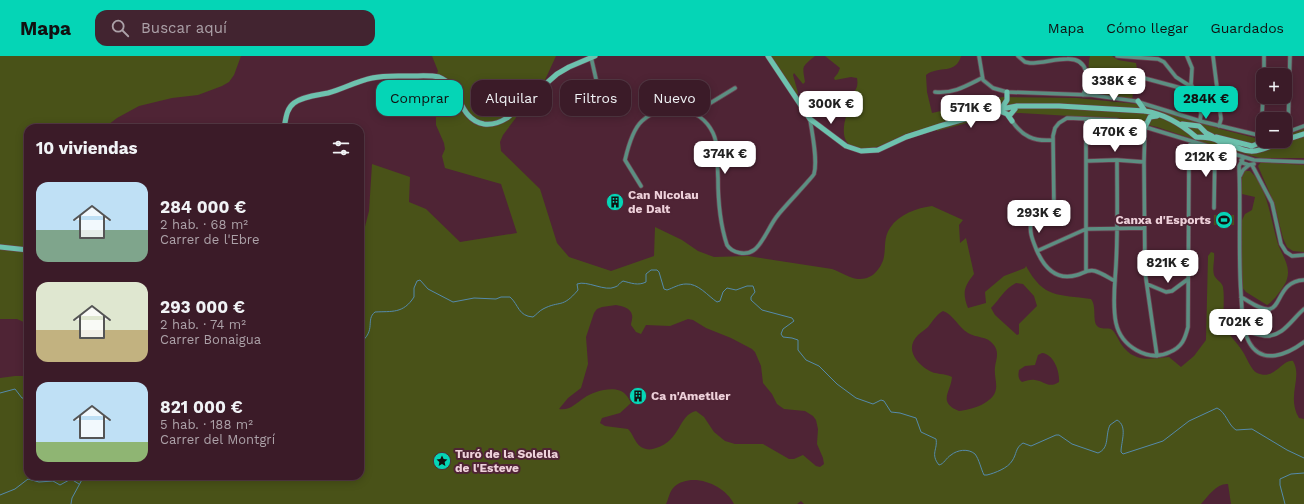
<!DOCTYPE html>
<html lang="es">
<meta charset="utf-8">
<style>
body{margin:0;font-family:"Work Sans",sans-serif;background:#422430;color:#f1f3f6;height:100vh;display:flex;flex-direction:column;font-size:15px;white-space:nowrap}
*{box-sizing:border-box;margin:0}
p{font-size:13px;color:#aca1a8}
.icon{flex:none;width:22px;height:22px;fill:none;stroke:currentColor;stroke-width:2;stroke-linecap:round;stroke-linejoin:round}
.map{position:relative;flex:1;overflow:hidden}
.panel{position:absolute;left:24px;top:68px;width:340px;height:356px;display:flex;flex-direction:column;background:#3b1b28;border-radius:12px;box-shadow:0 2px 10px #0003,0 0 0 1px #543945}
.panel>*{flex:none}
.top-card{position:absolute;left:376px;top:24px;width:380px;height:36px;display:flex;gap:8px}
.fabs{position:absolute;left:1256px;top:12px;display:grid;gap:8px}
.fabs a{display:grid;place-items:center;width:36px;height:36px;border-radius:8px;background:#3b1b28;box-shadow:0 2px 10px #0003,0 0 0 1px #543945;font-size:20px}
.price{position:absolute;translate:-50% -34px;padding:0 9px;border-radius:8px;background:#fff;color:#222;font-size:13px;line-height:26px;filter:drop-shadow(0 1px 2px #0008)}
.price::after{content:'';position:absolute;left:50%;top:24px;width:12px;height:9px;margin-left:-6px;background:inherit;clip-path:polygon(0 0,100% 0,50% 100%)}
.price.on{background:#05d5b6;color:#111}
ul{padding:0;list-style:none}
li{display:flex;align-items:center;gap:12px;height:100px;padding:0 12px}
li span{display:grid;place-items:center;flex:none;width:112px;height:80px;border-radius:12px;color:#555}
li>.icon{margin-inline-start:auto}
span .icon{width:48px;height:48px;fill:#fffc;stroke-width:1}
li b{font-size:17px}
h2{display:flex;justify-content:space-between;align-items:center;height:48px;padding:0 12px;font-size:17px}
.pill{padding:0 14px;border-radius:12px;background:#3b1b28;box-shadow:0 2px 10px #0003,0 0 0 1px #543945;font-size:14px;line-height:36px}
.pill.on{background:#05d5b6;color:#111}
header{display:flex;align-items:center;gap:24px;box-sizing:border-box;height:56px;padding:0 20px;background:#05d5b6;color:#111}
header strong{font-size:19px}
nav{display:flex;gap:22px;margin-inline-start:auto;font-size:14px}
.search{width:280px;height:36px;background:#422430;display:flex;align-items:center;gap:10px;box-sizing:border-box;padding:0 14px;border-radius:12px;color:#aca1a8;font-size:15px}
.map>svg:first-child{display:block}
</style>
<header>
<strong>Mapa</strong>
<div class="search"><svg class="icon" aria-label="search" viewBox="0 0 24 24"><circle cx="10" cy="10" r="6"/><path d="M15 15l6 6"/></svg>Buscar aquí</div>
<nav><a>Mapa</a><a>Cómo llegar</a><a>Guardados</a></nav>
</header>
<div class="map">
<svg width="1304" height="448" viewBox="0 0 1304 448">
<rect width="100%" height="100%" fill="#4f2435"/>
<path fill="#495218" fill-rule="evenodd" d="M0 0H241L234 19 229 26 222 30 198 39 172 42 139 50 117 62 104 72H28V268L17 263H0Z
M432 0H556L545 24 529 41 521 55 503 79 500 86 501 95 540 133 557 187 569 201 611 215 654 200 655 171 682 184 698 195 714 201 748 200 832 213C841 216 849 222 858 223 864 223 870 222 875 217 891 201 880 187 890 172 899 158 917 152 932 150L963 164 959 169 960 187 966 182 974 218C964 231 962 236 968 252L986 247 985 236 1004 220 1025 212 1026 210C1044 243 1058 238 1091 243 1098 252 1090 270 1101 272 1104 273 1108 272 1111 273 1116 277 1118 283 1121 288 1134 307 1150 303 1169 301L1181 311 1194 300 1206 284 1208 200 1211 196 1214 197C1215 204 1212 212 1214 219 1216 224 1222 226 1223 231 1225 243 1222 256 1225 268 1228 280 1238 287 1243 296 1247 302 1251 314 1257 317 1275 325 1282 303 1293 305 1303 322 1286 340 1299 362L1304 363V448H1231L1228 428C1217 427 1208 440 1201 448H804L801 445 797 448H734C725 429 692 415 674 431 669 436 669 442 666 448H0V322L15 320H28V420H360V190L369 155 372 108 410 121 409 146 426 153 460 186 517 177 501 128 445 112 442 100 445 93 444 87 436 69V49L431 40V34L438 15ZM1016 227 1023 228 1034 240 1037 250 1019 268V278L1017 279 995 259 991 252C1000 243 1004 233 1016 227ZM616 249C622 250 631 252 632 259 633 262 631 266 631 269L636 276 641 278 646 269 670 270 688 263 693 264 706 272 731 282 752 293 755 296 761 310 763 327 772 338 777 348 784 353 805 355 813 360 816 364 818 373 817 388 823 402 824 408 820 411 816 410 803 399 794 403H789L763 388H735L725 385 714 376 704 361 696 355C678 359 681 385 656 392 651 394 646 394 641 391 635 387 633 378 628 373L605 370 600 367 602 362 620 357 631 347C630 345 628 341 626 339 617 328 594 335 584 342 576 347 570 355 559 353L568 342 581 332 588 308 586 281 594 257 597 253 602 251ZM943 255C954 259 958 271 968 277 976 282 987 280 993 288 1000 296 996 303 995 311 994 319 997 326 996 333 994 347 971 354 959 355 937 346 951 336 952 321 945 317 935 319 928 314 915 306 905 292 918 279 921 276 925 274 928 271 933 265 936 259 943 255ZM1042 297C1054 298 1060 316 1059 326 1049 333 1044 325 1035 324 1031 323 1026 325 1022 326 1018 323 1018 319 1019 314L1025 310 1035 309 1038 299Z
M771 0H815C802 11 802 9 805 26L803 28 794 17 793 19 798 37 797 39Z
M825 0H961C956 19 939 9 926 19L927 36 932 57 1003 41 1077 42 1137 48 1224 74 1263 84V85H1285V80L1304 73V102H1260L1205 87 1157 71 1121 63 1020 57H1004L937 75 936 70C926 73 915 74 906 78 893 83 882 91 868 93 864 94 860 93 856 92 836 87 845 59 852 46L847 43C854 35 859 34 857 22L851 21 835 24 834 22 838 17 840 12Z
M1090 0H1112L1118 4 1136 7 1137 13 1132 44 1089 37C1090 25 1087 11 1090 0Z
M1261 106 1304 109V196L1293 195 1287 191 1283 182 1274 147 1258 110Z
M1245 115H1250C1268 131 1271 166 1278 188 1282 199 1291 210 1287 223 1286 229 1272 247 1267 249L1246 236 1241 230 1242 164 1245 158 1252 154 1255 141 1242 138V121Z
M1214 159H1234V169H1214Z"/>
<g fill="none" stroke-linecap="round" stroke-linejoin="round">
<path stroke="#558aab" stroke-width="1" d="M360 287C377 274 365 264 375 256 392 255 403 258 414 241V232L417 225 420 224 428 233 453 246 474 242 496 243 501 241H510C519 249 518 260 533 261 536 259 539 255 543 253 560 244 562 253 578 234L577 228C587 224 605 236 615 231 619 230 619 227 623 225 631 227 638 230 646 226V218L651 214H657L659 216 664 233 667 234C673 232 679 228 686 228 698 227 708 240 717 246L720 245 723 236 727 232 736 234 747 230H753L755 236 751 241V244L762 254 792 262 794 265 783 273 781 278 783 281 792 282 798 284V294L806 304 819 310 837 328 856 342 873 348 881 344 884 345 891 356 900 357 916 362 921 376 936 383C938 393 930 398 939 409 944 408 946 402 951 399 957 394 968 392 975 398 979 403 981 413 984 419H987C995 417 1008 412 1012 405 1017 398 1015 392 1023 387L1031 390 1056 379H1059L1072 388 1098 397C1110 392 1105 379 1110 369L1117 364C1128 370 1121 386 1121 396L1123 398 1163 385 1189 365 1217 352C1226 356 1228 369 1236 374L1252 373 1287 394 1304 402
M0 337 15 333 22 342 28 343
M0 439 15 433 28 423 39 426 53 425 60 429 71 423 79 428
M71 448 72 442 84 420
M1285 448 1280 429V423L1291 418 1304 417"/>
<defs>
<path id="minor" d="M979 0 983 24 993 32 1007 36 1091 39 1135 45 1200 65 1262 80
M1018 0 1025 6 1030 7C1043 7 1055 3 1067 3 1089 2 1090 24 1083 39
M1117 0 1158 3 1164 6 1176 21 1190 30
M1187 0 1192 12 1191 29 1192 30V32L1201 57 1200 65
M1213 0 1221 63 1219 70
M591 1 596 23
M1264 19V0
M1140 21 1181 32H1190
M935 36C953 38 966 30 982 22
M694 57 735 32
M1086 63V215
M1012 65C1022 80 1034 86 1053 84
M1145 71 1144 106 1145 216 1157 300
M1288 76 1290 0
M1285 77 1304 70
M1261 80 1263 40
M1117 104C1117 139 1118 174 1116 209 1115 227 1112 248 1116 267 1121 290 1148 307 1170 296 1182 291 1185 283 1188 271L1189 94 1191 85
M1241 104 1243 107 1249 109 1254 108
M1086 105 1117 104 1144 106
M1304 106 1254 104 1244 101 1239 110C1241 153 1238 196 1241 238 1242 253 1242 273 1249 286 1262 310 1288 298 1304 286
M1252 109 1272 147 1281 188 1286 196 1292 200 1304 199
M1240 120 1243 114 1249 109
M641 130 625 104C628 91 633 73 642 65 664 45 700 50 713 77 719 90 717 107 718 122 718 143 720 168 727 189 732 197 746 200 754 194 763 188 770 168 778 159 783 152 812 122 814 118 818 104 812 77 810 63
M1214 152 1215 92
M1037 195 1086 173 1144 172
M1115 225C1109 222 1102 217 1095 215 1088 213 1084 217 1077 219 1057 225 1045 213 1037 195 1033 185 1029 177 1031 166L1047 159 1054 153 1053 80 1055 72 1059 67 1067 62 1116 64 1145 71 1244 101
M1147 228 1166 236 1172 235 1188 223
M1241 241C1249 245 1261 255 1270 253 1281 251 1279 225 1304 224
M1246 276C1253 277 1259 279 1265 280 1283 281 1292 263 1304 253"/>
<path id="secondary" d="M768 0 810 63 846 90 861 95 878 94 906 81 940 70 996 54 1017 50H1059L1145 55C1165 58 1181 68 1196 81 1207 82 1222 80 1225 96
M1138 45 1145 55
M1001 53 1007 44V36
M1002 56 1007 58 1012 65
M1010 59 1015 53
M1182 68 1199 70 1206 77 1212 80
M1145 71 1150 61 1157 60
M284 72C286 63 286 53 294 47 303 40 318 39 328 37 343 33 357 25 372 22 385 19 398 20 411 20 420 20 430 19 439 21 461 29 458 64 484 68 492 69 499 67 507 62L557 18 569 11 595 0
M1216 81 1252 90 1257 88 1261 80
M1285 84 1304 78
M1221 85C1253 99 1251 98 1283 85
M0 191 28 194"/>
</defs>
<use href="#minor" stroke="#6c4353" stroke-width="5"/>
<use href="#secondary" stroke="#6c4353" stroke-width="6"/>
<use href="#minor" stroke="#5c8f82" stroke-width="3.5"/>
<use href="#secondary" stroke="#6dc2ae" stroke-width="5"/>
</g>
<defs>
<symbol id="building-disc" viewBox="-11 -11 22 22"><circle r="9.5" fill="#05d5b6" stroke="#4f2435"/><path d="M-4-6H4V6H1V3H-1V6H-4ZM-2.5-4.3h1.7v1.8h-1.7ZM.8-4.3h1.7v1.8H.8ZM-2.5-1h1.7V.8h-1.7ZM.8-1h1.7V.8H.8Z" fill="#111"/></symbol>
<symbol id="stadium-disc" viewBox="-11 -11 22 22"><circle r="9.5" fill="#05d5b6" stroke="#4f2435"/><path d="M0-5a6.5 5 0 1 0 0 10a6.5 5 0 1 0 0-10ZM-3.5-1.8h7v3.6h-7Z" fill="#111"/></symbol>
<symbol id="sight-disc" viewBox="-11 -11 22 22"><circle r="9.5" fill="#05d5b6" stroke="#4f2435"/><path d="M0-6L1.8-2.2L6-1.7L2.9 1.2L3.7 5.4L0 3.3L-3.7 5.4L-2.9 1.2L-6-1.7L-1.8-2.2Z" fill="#111"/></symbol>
</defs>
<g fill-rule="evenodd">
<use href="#building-disc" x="605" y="136" width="20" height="20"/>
<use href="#stadium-disc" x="1214" y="154" width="20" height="20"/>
<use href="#building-disc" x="628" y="330" width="20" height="20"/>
<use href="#sight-disc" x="432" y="395" width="20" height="20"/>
</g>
<g text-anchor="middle" stroke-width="4" stroke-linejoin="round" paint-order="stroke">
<g font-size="12" font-weight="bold" fill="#eed1da" stroke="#4f2435" text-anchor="start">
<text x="628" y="143">Can Nicolau<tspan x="628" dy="14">de Dalt</tspan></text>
<text x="1211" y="168" text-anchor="end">Canxa d'Esports</text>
<text x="651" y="344">Ca n'Ametller</text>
<text x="455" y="402">Turó de la Solella<tspan x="455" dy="14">de l'Esteve</tspan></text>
</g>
</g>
</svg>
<div class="fabs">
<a>+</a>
<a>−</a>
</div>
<b class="price" style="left:1114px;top:46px">338K €</b>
<b class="price on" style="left:1206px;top:64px">284K €</b>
<b class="price" style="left:831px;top:69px">300K €</b>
<b class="price" style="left:971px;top:73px">571K €</b>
<b class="price" style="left:1115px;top:97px">470K €</b>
<b class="price" style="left:725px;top:119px">374K €</b>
<b class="price" style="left:1206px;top:122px">212K €</b>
<b class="price" style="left:1039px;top:178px">293K €</b>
<b class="price" style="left:1168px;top:228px">821K €</b>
<b class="price" style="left:1241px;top:287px">702K €</b>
<div class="top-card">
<a class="pill on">Comprar</a>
<a class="pill">Alquilar</a>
<a class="pill">Filtros</a>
<a class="pill">Nuevo</a>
</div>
<section class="panel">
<h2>10 viviendas<svg class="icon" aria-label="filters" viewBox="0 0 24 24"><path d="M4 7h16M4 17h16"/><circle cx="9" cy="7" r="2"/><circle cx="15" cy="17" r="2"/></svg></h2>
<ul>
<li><span style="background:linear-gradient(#bfe0f5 60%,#7fa58c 0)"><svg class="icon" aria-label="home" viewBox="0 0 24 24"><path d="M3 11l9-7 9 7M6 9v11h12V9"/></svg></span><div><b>284 000 €</b><p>2 hab. · 68 m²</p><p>Carrer de l'Ebre</p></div></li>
<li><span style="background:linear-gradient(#dfe7d0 60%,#c2b280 0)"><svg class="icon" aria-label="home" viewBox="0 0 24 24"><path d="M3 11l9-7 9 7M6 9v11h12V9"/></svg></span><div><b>293 000 €</b><p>2 hab. · 74 m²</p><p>Carrer Bonaigua</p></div></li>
<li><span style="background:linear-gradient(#bfe0f5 75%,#8fb573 0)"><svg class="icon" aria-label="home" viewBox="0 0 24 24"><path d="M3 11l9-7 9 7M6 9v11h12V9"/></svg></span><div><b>821 000 €</b><p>5 hab. · 188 m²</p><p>Carrer del Montgrí</p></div></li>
</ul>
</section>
</div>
